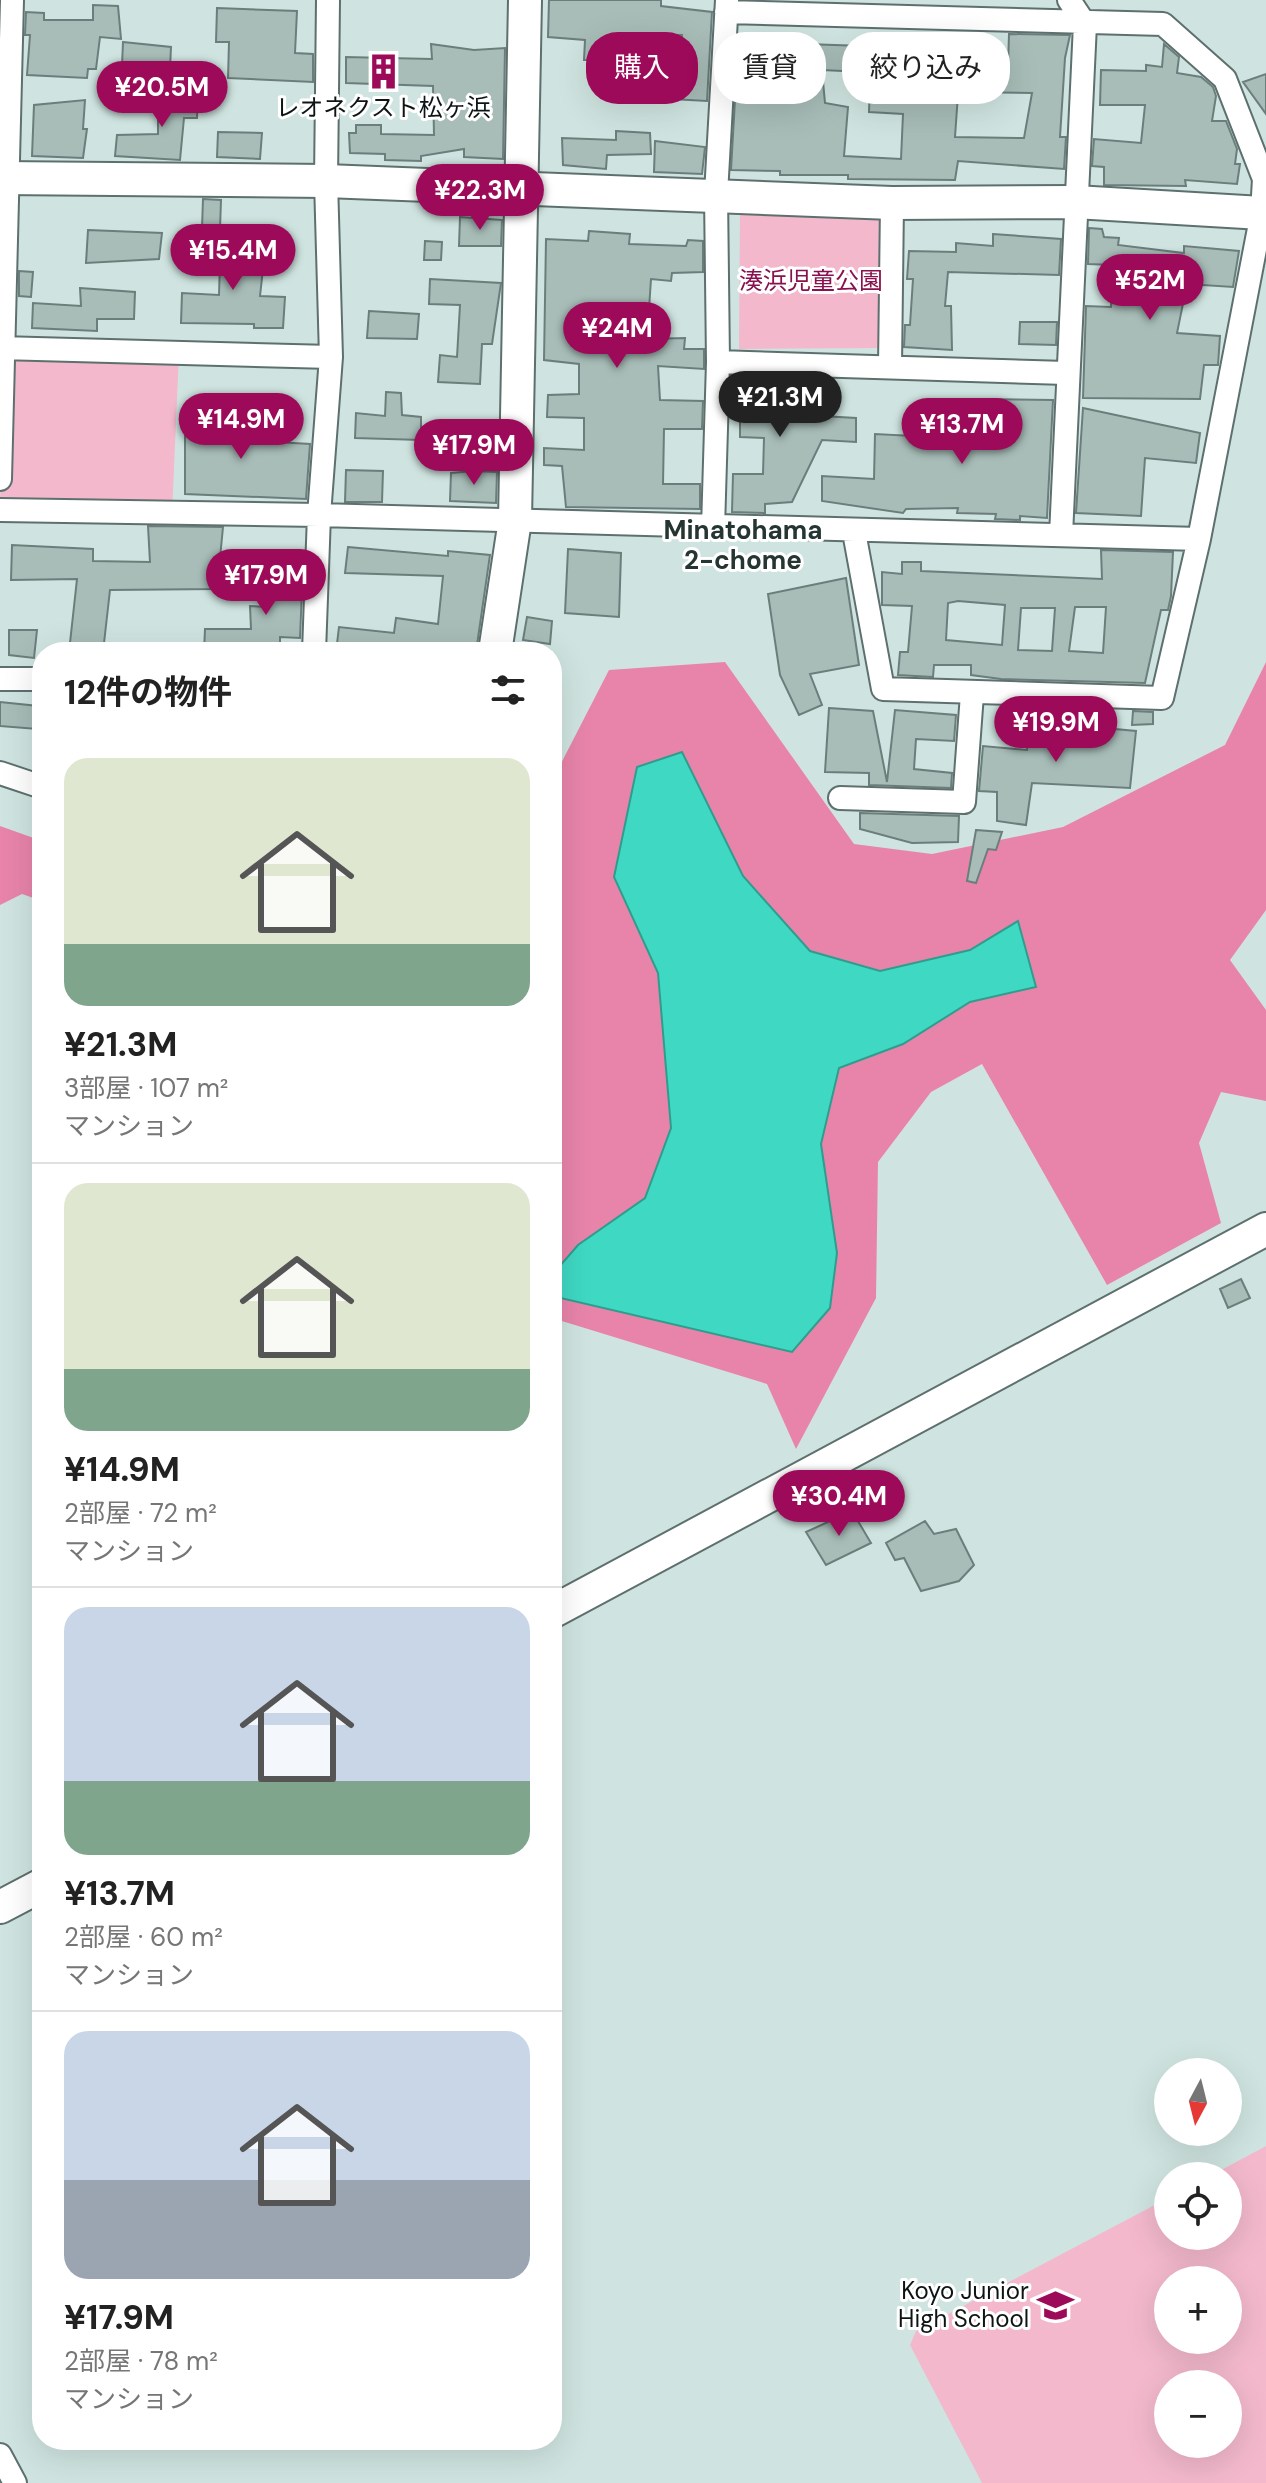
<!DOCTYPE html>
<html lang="ja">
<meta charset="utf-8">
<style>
body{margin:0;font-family:"DM Sans","Noto Sans JP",sans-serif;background:#f2f2f2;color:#222;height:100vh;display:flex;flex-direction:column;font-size:30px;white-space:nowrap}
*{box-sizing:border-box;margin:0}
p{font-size:26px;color:#767676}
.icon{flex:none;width:44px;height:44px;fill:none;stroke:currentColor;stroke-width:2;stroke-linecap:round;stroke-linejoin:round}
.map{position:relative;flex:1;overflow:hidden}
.panel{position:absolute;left:32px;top:642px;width:530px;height:1808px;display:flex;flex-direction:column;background:#fff;border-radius:32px;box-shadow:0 8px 32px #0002}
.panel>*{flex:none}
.top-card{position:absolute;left:586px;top:32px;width:560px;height:72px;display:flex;gap:16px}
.needle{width:52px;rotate:187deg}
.controls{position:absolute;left:1154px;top:2058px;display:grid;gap:16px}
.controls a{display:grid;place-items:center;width:88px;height:88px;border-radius:50%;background:#fff;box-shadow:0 8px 32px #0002;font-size:40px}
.price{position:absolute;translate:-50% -68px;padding:0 18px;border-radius:28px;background:#9c0a59;color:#fff;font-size:26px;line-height:52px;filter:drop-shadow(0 2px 4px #0008)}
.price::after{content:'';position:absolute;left:50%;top:48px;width:24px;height:18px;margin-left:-12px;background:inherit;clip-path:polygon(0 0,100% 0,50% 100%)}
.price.selected{background:#222;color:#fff}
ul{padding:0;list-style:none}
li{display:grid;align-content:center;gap:16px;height:424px;padding:0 32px}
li+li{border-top:2px solid #e0e0e0}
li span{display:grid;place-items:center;height:248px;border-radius:24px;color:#555}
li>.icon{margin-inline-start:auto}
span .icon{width:144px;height:144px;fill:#fffc;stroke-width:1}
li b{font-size:34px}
h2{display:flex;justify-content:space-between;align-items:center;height:96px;padding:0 32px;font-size:34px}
.tag{padding:0 28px;border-radius:32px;background:#fff;box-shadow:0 8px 32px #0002;font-size:28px;line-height:72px}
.tag.selected{background:#9c0a59;color:#fff}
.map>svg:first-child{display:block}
</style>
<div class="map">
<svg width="1266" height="2483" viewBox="0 0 1266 2483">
<rect width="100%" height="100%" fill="#cfe4e0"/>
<path fill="#f3b8cc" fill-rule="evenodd" d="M740 213 884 214 883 348 739 349Z
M3 349 179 353 172 514 0 510Z
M1266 2146V2483H982L910 2345 916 2331 1168 2198V2236H1228V2176H1210ZM1168 2280H1228V2340H1168ZM1168 2384H1228V2444H1168Z"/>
<path fill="#e884aa" d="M725 662 854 844 932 854 1063 827 1225 745 1266 662V910L1230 960 1266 1010V1101L1221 1092 1199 1143 1221 1223 1107 1285 982 1064 931 1092 878 1162 876 1298 796 1449 767 1384 552 1318V781L609 670Z
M0 826 42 841V901L22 894 0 905Z"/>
<path fill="#3ed8c3" stroke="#2f9d8e" stroke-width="2" d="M682 752 743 876 810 951 880 971 970 950 1018 921 1036 987 970 1002 903 1044 839 1068 821 1144 837 1253 830 1308 792 1352 552 1296V1275L578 1245 645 1198 671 1128 658 973 614 877 637 767Z"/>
<path fill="#a8bdb8" stroke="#6b7e7b" stroke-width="2" fill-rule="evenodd" d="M549 0H661V6L712 12 707 101 634 97 635 73 680 76 682 35 634 34 633 60H584L585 40 548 37Z
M93 5 118 6 121 39 100 37 96 69H88L87 78 27 75 30 35H25L26 12 44 13V20H93Z
M217 8 297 11 295 53 313 54V82L228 78 229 42H216Z
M1009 34 1070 35 1065 58 1060 137H1066L1064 169 958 161 955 180 848 179V175H780V171L731 170 738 47 768 49 769 38 807 39 806 44 863 46V72L822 70 825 103 848 107 844 156 901 159 903 114 869 112 870 80 918 83 917 91 958 94 955 137 1024 138 1032 93 963 92 966 64 1008 67Z
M123 42 171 47 170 69 122 66Z
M431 44 474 50 505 48 503 159 464 157V149L421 156V161L385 160V154L350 153 349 133H356V125H381V134L434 135 433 86 346 83V57L432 59Z
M1164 44 1179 57 1177 73 1201 77 1213 87 1216 96 1212 121H1226L1237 149 1235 164H1240L1237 184 1185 180 1186 186 1104 185V167L1092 166 1094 139 1141 143 1145 105H1100L1101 70 1146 71V65L1162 67Z
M1266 74V114L1243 82Z
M158 90 198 93 197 118H184L180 160 115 156 117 135 158 134Z
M85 100 83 129H87L83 158 32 156 34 105Z
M616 131 650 133 651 154 607 155 606 169 563 165 562 138 616 140Z
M218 132 262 133 260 159 217 157Z
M655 141 705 147 702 174 654 172Z
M203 199 221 200 220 229 202 228Z
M460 217 502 220 501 246H459Z
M1089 228 1102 229 1104 237 1119 238 1118 245 1184 253V246L1239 251 1233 287 1187 284 1177 333 1220 336 1218 365H1204L1200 399 1083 398 1086 306 1111 307 1113 265 1088 264Z
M88 230 162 233 159 259 86 263Z
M589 231 630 234 629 244 686 246 688 240 703 241V272L672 273 671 281 651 279 647 339 685 338 684 349H704V369L658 366 660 400 703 401 702 429H664L663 484H700V509L566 507 562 466 544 465V448L584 450V418L547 417 548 395 579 394V364L544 360 546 239 588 241Z
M209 234 243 236 242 268 263 269 260 296 285 297 283 328H254V324L181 323 182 293 219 295 220 263H208Z
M993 234 1061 239 1059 275 948 272 945 306H951L952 350 904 347 905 325H910L913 279H907L909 251 956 252V243L993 246Z
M425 241 442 242 441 260H424Z
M19 271 33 272 31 297 19 296Z
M430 279 501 283 492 344H482L480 384 438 382 440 355 457 357 460 305 429 304Z
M80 288 135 292 134 319H97V331L32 328 33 303 81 306Z
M369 311 419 314 417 339 367 338Z
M1020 322H1057L1056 345 1019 344Z
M732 378 804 379V415L856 418V442L822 440 792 502 765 504V513L732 512 733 474H763L764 438 740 437V402H731Z
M386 392 401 393 402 415 421 417V440L355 438 356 413 385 416Z
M194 399 225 400 223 439 310 444 306 499 185 494V436H193Z
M976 399 1053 400 1047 518 1020 516V520L995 519 996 514 957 513 958 508 906 509 903 513 822 501V476L874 479 875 434 933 437 934 424 977 430Z
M1083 408 1200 433 1196 463 1145 458 1141 516 1076 513Z
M346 470 383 471 382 502H345Z
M474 471 497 472 496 503 450 501 451 473Z
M148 526 223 527 217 589 110 590 103 652H69L77 579 11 580 12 545 93 549V561L150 562Z
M348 547 448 556V551L490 555 476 652H336L339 627 394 633 396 618 438 624 443 576 345 573Z
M568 549 621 553 619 617 565 613Z
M1101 550 1173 552 1171 596 1168 610H1161L1145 683 1001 679 971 675V665H934L933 677 898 675 900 652H908L912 606 882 605V572L902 574V562H921V571L1102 579ZM958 601 1005 605 1002 645 946 640 948 603ZM1075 607H1106L1103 653 1069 651ZM1021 608H1055L1052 651 1018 650Z
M268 564 303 566 300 638 280 637V652H204L205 629H251L250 606 267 607Z
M846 578 859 665 810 674 822 705 799 715 780 675 768 594Z
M527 617 552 621 550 644 523 640Z
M9 630H37L34 658 9 655Z
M0 702 38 706 37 729 0 726Z
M829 708 873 711 887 782 895 710 956 715 954 741 916 739 914 769 952 773 951 788 869 785V773L825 772Z
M1133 711 1153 712V724L1132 725Z
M1049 714V723L1136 731 1130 788 1032 783 1026 825 997 821V792L979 791 983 746 1027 750 1031 715Z
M860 813 959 816 958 842 912 843 860 829Z
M976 830 1002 832 996 850 988 849 976 883 967 881Z
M1241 1279 1250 1298 1228 1308 1220 1289Z
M852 1511 871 1543 826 1565 806 1532Z
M925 1521 934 1534 956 1529 974 1565 959 1581 921 1591 904 1558 895 1560 886 1543Z"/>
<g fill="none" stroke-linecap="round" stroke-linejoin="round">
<defs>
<path id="street" d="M726 12 1163 24 1225 79 1264 179 1262 213 1199 539 1162 698 883 689 854 532
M0 348 331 357
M718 362 1066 373
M890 367 892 203
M0 479 12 0
M0 510 319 515 1199 539
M713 528 718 362 716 194 727 0
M1061 535 1085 24 1069 0
M314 652 319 515 331 357 326 181 328 0
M0 679H42
M0 773 42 787
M840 798 964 802 972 694
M0 2455 15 2483"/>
<path id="secondary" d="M0 178 326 181 892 203 1075 202 1262 213
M495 652 515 520 525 0
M552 1612 1266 1229
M0 1907 42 1885"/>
</defs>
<use href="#street" stroke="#5d706d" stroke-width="26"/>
<use href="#secondary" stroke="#5d706d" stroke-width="36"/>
<use href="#street" stroke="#fff" stroke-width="22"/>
<use href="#secondary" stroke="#fff" stroke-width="32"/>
</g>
<defs>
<symbol id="building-bare" viewBox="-9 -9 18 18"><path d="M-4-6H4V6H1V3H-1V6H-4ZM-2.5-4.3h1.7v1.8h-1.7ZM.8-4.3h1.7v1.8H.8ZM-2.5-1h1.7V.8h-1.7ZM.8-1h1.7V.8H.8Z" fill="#9c0a59" stroke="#fff" stroke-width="2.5" paint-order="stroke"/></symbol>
<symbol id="school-bare" viewBox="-9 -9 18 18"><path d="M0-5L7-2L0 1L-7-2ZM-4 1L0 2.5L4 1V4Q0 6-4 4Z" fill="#9c0a59" stroke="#fff" stroke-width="2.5" paint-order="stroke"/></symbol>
</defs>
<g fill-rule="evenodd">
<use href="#building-bare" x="358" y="46" width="51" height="51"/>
<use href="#school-bare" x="1030" y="2280" width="51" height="51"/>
</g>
<g text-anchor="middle" stroke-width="6" stroke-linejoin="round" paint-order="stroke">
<g font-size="24" fill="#0d1413" stroke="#fff">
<text x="383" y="116">レオネクスト松ヶ浜</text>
<text x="1029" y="2299" text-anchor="end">Koyo Junior<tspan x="1029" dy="28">High School</tspan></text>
</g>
<g font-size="24" fill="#88114e" stroke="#fff">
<text x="811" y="289">湊浜児童公園</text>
</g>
<g font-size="26" font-weight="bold" fill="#243532" stroke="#fff">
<text x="743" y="539">Minatohama<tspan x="743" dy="30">2-chome</tspan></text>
</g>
</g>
</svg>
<div class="controls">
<a><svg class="needle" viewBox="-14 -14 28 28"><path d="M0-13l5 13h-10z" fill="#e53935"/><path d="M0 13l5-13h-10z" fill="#767676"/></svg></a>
<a><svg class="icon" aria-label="locate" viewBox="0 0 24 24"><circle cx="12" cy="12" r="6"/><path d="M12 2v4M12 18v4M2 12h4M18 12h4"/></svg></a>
<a>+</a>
<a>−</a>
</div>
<b class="price" style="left:162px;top:129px">¥20.5M</b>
<b class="price" style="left:480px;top:232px">¥22.3M</b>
<b class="price" style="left:233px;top:292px">¥15.4M</b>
<b class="price" style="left:1150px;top:322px">¥52M</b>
<b class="price" style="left:617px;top:370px">¥24M</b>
<b class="price selected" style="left:780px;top:439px">¥21.3M</b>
<b class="price" style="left:241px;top:461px">¥14.9M</b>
<b class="price" style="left:962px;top:466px">¥13.7M</b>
<b class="price" style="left:474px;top:487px">¥17.9M</b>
<b class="price" style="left:266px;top:617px">¥17.9M</b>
<b class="price" style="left:1056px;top:764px">¥19.9M</b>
<b class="price" style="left:839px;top:1538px">¥30.4M</b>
<div class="top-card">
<a class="tag selected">購入</a>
<a class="tag">賃貸</a>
<a class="tag">絞り込み</a>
</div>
<section class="panel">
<h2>12件の物件<svg class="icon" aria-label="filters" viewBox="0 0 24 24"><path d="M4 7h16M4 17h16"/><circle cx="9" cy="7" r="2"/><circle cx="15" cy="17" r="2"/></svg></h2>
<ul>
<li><span style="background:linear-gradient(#dfe7d0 75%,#7fa58c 0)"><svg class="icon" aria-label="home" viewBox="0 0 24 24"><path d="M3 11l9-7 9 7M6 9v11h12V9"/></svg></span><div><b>¥21.3M</b><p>3部屋 · 107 m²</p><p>マンション</p></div></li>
<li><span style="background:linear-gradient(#dfe7d0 75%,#7fa58c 0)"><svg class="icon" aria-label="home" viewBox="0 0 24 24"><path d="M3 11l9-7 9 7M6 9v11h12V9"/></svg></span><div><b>¥14.9M</b><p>2部屋 · 72 m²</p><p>マンション</p></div></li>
<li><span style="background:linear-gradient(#c9d6e8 70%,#7fa58c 0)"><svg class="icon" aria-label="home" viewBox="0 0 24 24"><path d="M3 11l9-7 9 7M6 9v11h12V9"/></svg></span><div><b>¥13.7M</b><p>2部屋 · 60 m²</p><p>マンション</p></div></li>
<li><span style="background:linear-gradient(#c9d6e8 60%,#9aa5b1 0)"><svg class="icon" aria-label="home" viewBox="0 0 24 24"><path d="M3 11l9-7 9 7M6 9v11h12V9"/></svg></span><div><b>¥17.9M</b><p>2部屋 · 78 m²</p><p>マンション</p></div></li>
</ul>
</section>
</div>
